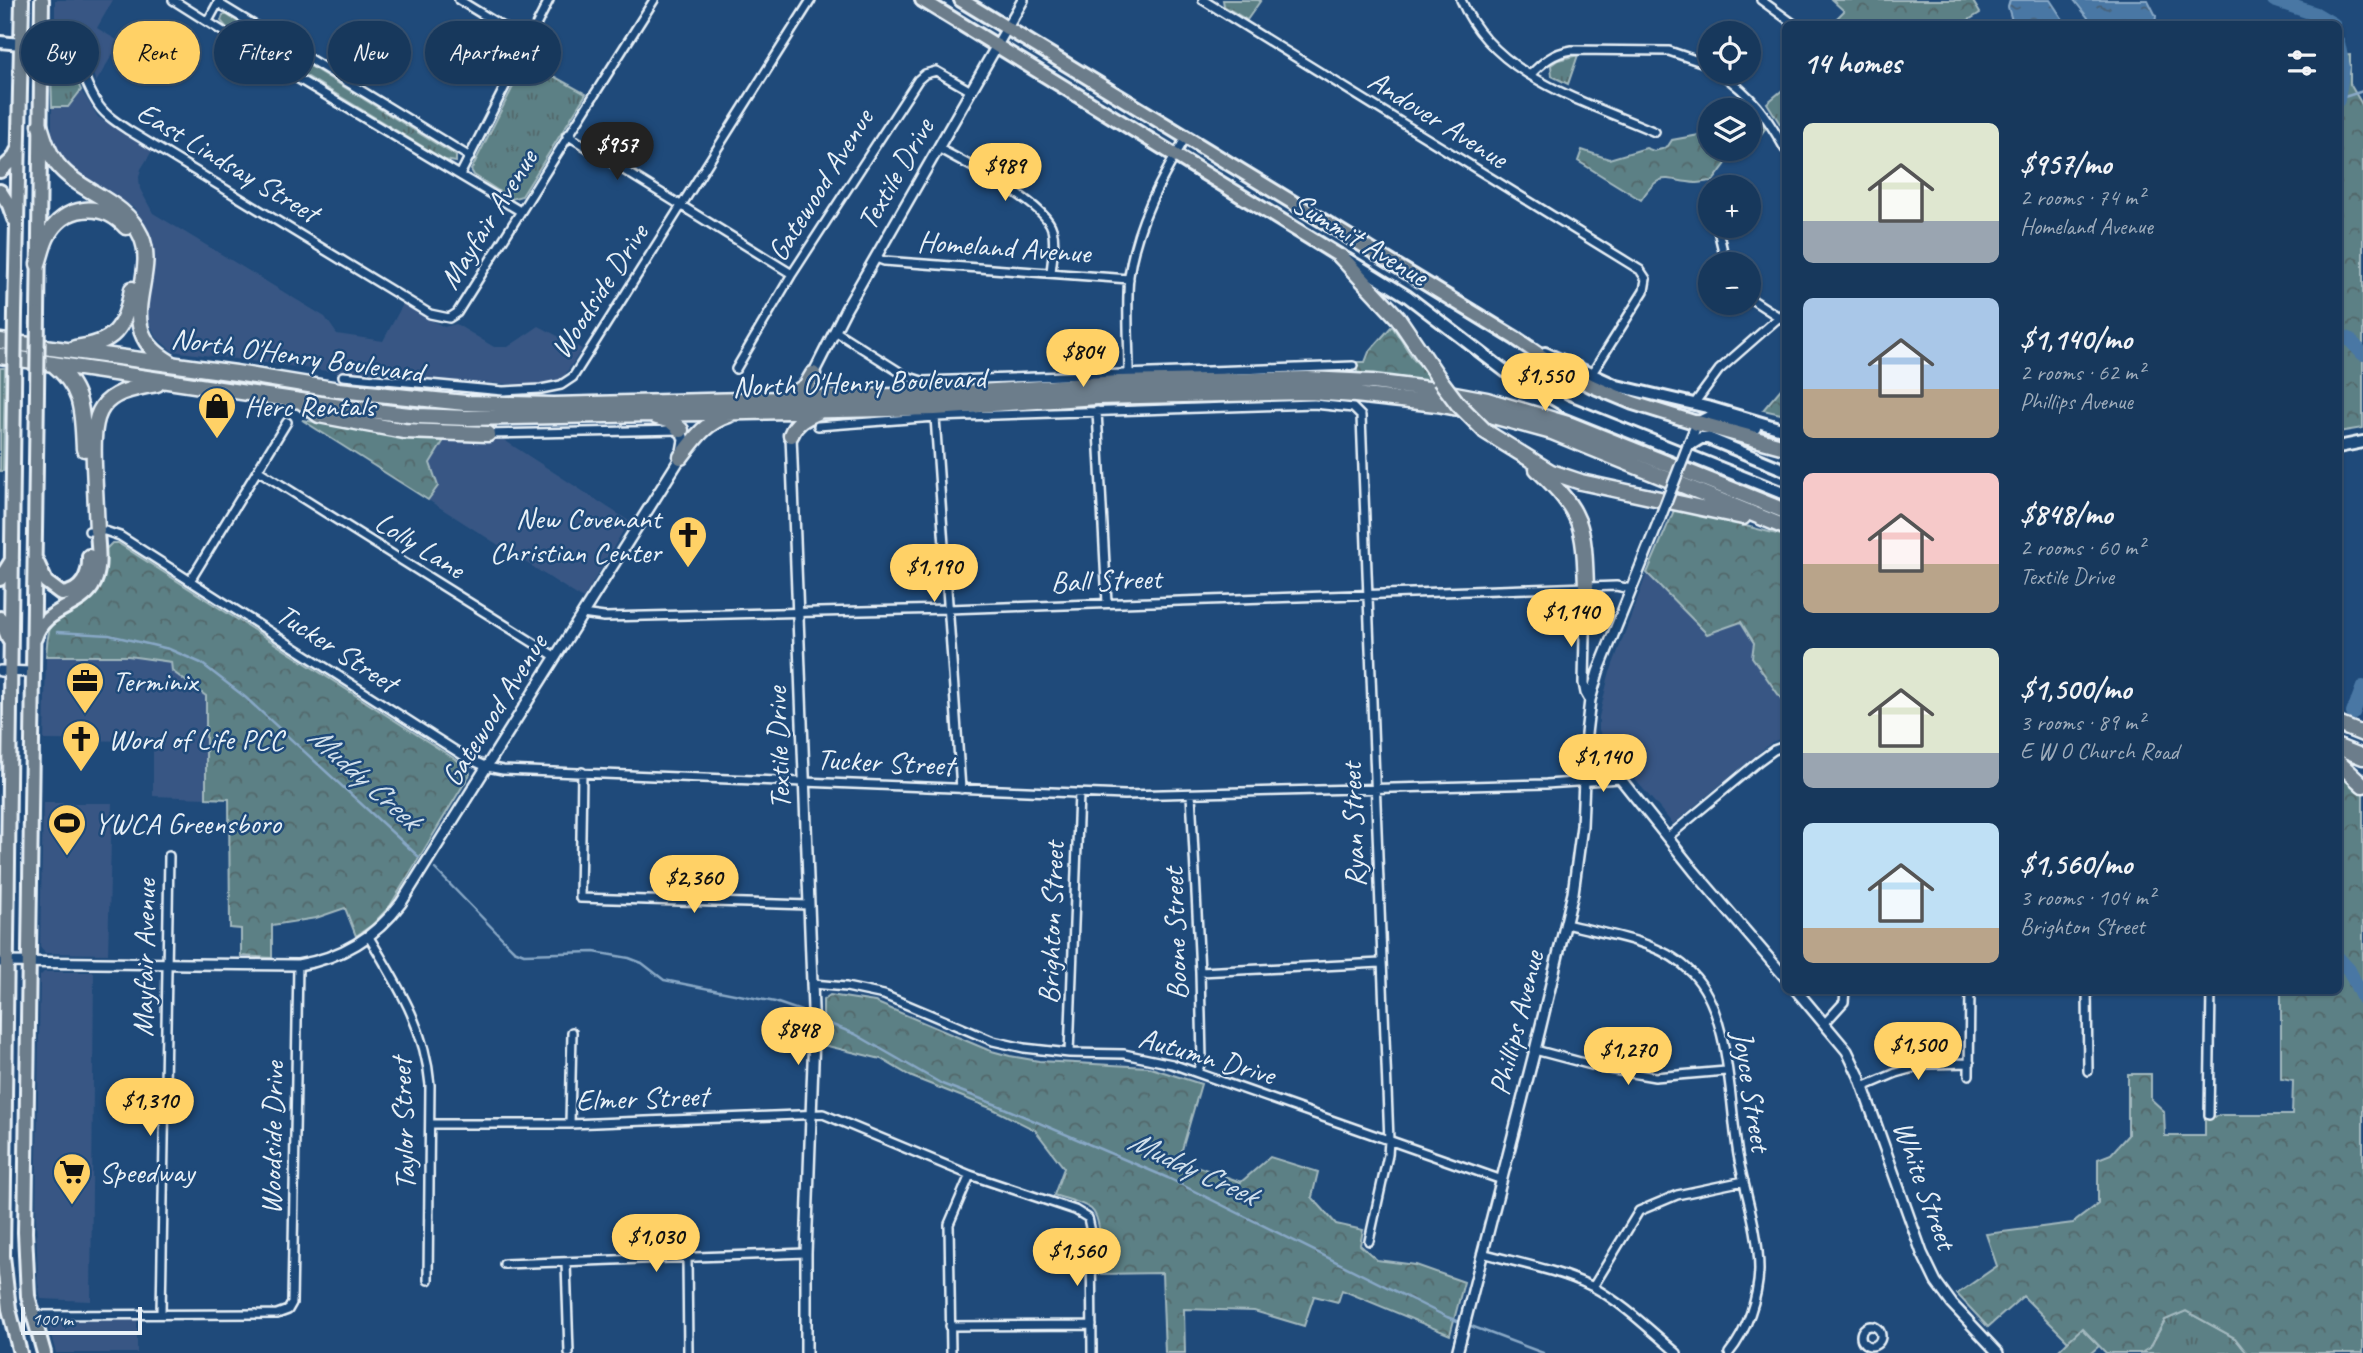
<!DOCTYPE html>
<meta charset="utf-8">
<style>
body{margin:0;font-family:Caveat,sans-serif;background:#203f62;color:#f1f3f6;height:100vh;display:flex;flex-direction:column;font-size:26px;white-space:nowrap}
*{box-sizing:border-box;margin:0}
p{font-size:23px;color:#9eacbb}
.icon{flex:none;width:38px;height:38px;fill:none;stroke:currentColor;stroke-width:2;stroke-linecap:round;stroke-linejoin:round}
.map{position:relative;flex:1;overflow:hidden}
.drawer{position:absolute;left:1782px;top:21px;width:560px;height:973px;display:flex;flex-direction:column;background:#17385c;border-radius:10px;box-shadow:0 2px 5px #0004,0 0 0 2px #365272}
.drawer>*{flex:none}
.banner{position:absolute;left:21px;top:21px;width:665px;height:63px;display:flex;gap:14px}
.tools{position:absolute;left:1698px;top:21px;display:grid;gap:14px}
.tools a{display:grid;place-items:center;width:63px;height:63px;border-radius:50%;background:#17385c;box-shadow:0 2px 5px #0004,0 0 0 2px #365272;font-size:35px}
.scale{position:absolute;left:21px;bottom:18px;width:121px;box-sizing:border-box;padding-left:7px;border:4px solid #e8f1f8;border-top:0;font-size:19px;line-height:24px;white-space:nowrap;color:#e8f1f8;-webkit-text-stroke:5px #1f4a7a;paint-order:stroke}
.price{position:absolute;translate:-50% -60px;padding:0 16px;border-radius:24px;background:#ffd166;color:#111;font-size:23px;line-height:46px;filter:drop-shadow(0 2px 4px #0008)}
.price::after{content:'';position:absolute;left:50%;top:42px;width:21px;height:16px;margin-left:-10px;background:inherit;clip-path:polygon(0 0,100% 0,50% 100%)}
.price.current{background:#222;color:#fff}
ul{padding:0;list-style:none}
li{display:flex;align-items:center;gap:21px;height:175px;padding:0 21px}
li span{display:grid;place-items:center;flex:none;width:196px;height:140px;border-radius:10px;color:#555}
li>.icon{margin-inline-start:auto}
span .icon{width:84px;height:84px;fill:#fffc;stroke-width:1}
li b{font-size:30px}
h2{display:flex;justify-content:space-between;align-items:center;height:84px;padding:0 21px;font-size:30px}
.tag{padding:0 24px;border-radius:32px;background:#17385c;box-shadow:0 2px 5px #0004,0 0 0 2px #365272;font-size:24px;line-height:63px}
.tag.current{background:#ffd166;color:#111}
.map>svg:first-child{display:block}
</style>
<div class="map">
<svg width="2363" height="1353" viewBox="0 0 2363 1353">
<defs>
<pattern id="grass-tufts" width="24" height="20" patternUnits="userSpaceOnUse" patternTransform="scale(1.75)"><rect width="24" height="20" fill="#5c8085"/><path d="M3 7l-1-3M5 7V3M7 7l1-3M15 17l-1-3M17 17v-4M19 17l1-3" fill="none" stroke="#52676a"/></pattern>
<pattern id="forest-crowns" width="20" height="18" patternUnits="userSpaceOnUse" patternTransform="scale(1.75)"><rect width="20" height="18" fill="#5c8085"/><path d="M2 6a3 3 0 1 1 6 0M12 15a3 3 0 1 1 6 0" fill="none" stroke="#52676a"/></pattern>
<pattern id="water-ripples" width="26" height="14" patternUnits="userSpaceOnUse" patternTransform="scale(1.75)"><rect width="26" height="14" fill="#4877a4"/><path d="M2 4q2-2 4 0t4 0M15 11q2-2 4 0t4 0" fill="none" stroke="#476077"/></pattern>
</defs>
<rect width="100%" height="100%" fill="#1f4a7a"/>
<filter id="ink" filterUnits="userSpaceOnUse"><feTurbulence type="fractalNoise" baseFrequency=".0143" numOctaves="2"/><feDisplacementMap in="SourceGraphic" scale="14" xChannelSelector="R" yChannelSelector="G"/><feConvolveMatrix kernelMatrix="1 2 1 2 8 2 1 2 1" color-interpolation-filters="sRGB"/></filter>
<g filter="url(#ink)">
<path fill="#375784" d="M55 0H113L97 28 120 42 96 82 88 60 84 55 72 45 55 37Z
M81 90 98 117 152 151 141 169 139 177 140 189 153 213 325 317 337 334 383 341 403 304 444 327 456 324 494 347H508L539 326 582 349 563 378 540 385H522L358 375 172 351 156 337 146 316 153 244 142 220 134 208 65 164 54 144 52 134V107H68Z
M446 437 504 440 629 521 583 599 428 500 438 486 430 463Z
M1647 573 1706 634 1741 622 1754 643 1785 704V737L1772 742 1673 824 1604 743 1599 730V717L1609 675Z
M46 656H128L171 662 172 671 206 696V798L153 796V741L44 740Z
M43 803H112L108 954 45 953 40 947Z
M44 972H94L91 1301 41 1299 38 1283 36 1216 40 976Z
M56 1318H137V1353H56L49 1328 52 1321Z"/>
<path fill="url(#grass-tufts)" stroke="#a2b8be" stroke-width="2" d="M1223 0H1261L1247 20 1224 6Z
M223 15H227L456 156V162L445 160 227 28 221 21Z
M1578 55 1568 84 1552 76 1551 65 1558 60Z
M526 61 586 94 522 196 511 199 474 175 471 170Z
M61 62 72 69 81 90 68 107H52L51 72 53 66Z
M1785 88V125L1782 127 1767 103Z
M0 368H5L3 471H0Z
M2186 1311 2235 1338 2247 1353H2141L2150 1348 2165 1320Z
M2081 1328 2099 1346 2091 1353H2056Z"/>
<path fill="url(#forest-crowns)" stroke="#a2b8be" stroke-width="2" d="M1832 0H1972L1980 13 1962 24H1831L1844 11Z
M2350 55V84L2363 106V428L2338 432V56Z
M1750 107 1765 129 1742 158 1728 161 1713 181C1707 181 1701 183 1696 183 1666 181 1661 169 1641 200L1578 161 1582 150 1609 159 1646 148 1654 151 1662 149 1668 146 1672 140 1699 135 1710 130V149H1748V110Z
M1392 326 1414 360 1426 370 1436 384 1357 375V362H1365L1369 352Z
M1785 384V415L1763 410Z
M302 420 413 437H446L430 463 438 486 428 500Z
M1675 508 1785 536V704L1752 657 1754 643 1741 622 1707 634 1647 573Z
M112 543H118L469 768 470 774 390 906 372 925 356 936 345 908 316 918 272 925V958L241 956V929L230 928 229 799 206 798V696L172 671 171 662 128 656H46C47 645 47 633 52 623 57 615 67 612 75 609 101 597 106 577 105 550Z
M2338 770 2363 793V1353H2247L2235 1338 2186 1311 2165 1320 2149 1348 2141 1353H2106L2082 1328 2068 1341 2023 1296 1988 1327 1957 1294 1997 1266 1986 1234 2073 1223 2098 1204V1159L2111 1154 2128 1135V1074H2151V1099L2164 1111 2165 1136H2205V1119L2221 1115H2292L2293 1081 2281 1079V991L2338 990Z
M830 995 875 1002 988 1050 1010 1056 1039 1061 1148 1067 1201 1084 1179 1160 1241 1182 1270 1157 1318 1172 1312 1197 1336 1224 1363 1230 1360 1245 1377 1260 1416 1265 1464 1282 1450 1335 1342 1290 1338 1302 1314 1296 1304 1326 1254 1311 1184 1309 1185 1353H1165L1162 1273 1099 1274C1099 1258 1104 1220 1091 1209 1082 1202 1065 1199 1054 1195L1064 1168 1035 1130 993 1109 912 1077 881 1059 823 1045V1000Z"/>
<path fill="url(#water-ripples)" stroke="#88a8c6" stroke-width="2" d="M2010 0H2050L2066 24H2013L2008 7Z
M2074 0H2148L2156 16 2155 24H2093Z"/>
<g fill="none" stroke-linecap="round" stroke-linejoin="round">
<path stroke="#88a8c6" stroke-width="2.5" d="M2338 99 2363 91
M57 632 109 635 169 649 201 663 245 697 419 857
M435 869 504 940 514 950 524 954 594 952 629 958 642 963 664 980 775 1002 804 1012
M825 1022 855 1034 942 1084 997 1105 1168 1178 1447 1317 1543 1353"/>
<path stroke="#4877a4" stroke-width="14" d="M2274 0 2316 14 2333 24
M2338 42 2343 67 2338 100
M2338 335 2349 339 2363 354
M2353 713 2363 687
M2338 958 2349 970 2363 999"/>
<defs>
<path id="minor" d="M173 0 292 75 520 211
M459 0 528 42
M1203 0 1640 270 1646 279 1644 291 1591 375
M1461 0C1494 77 1584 101 1655 132
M1761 0 1794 24
M218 3 470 157
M208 21 219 1
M42 46C88 57 76 68 96 101 103 114 116 122 128 130L430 314 449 318 457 313 654 0
M1719 72C1753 97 1764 112 1785 149
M1530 75C1543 62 1553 53 1572 50L1669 51 1710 65
M567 135 792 274
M938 148C963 162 1046 203 1052 229 1056 243 1052 259 1051 273
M460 175 549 0
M1717 226 1726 264
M876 258 884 261 1129 279
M1748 297 1785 321
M835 331 906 376 922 381 1353 366
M736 369 792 274 918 80 925 74 936 71 971 91
M1129 373C1129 342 1126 308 1129 276 1136 224 1160 181 1186 137
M343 376 503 391 541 389 561 385 573 377 811 0
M1694 404 1719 370 1785 312
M1097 411 1107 603
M935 417 961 789
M818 426 935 417 1314 404 1353 408 1361 416 1389 1141 1388 1155 1369 1241
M488 434 680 430
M259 471 556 657
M89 531H105L120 536 467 758 487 767 503 770 1125 795 1546 784 1620 779
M190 581 287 422
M582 614 604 617 948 609 1616 586 1631 589
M582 772 580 898 809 905
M1191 794 1200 972 1202 1060 1197 1072
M1668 837 1759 761 1774 750 1785 746
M1566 924C1608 935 1661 940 1692 973 1731 1013 1729 1101 1738 1155 1745 1193 1759 1231 1759 1270 1758 1298 1747 1331 1729 1353
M369 937C398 986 425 1027 430 1085L428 1280
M1200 972 1381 963
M813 984 846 987 884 995 993 1041 1024 1048 1069 1053 1124 1054 1172 1064 1502 1180
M2087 990 2088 1071
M1824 1024 1844 1002 1845 990
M1535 1050 1603 1068 1655 1077 1726 1071
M1069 1053 1079 794
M1969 1075 1970 990
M1863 1087 1896 1073 1928 1064 1970 1063
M2209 1115 2211 990
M430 1124H570L823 1114 970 1175 1075 1210 1088 1218 1091 1232 1092 1353
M570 1124 572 1032
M1482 1253C1518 1263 1558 1270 1591 1286 1623 1303 1650 1330 1677 1353
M687 1258 688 1353
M566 1263 569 1353
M504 1264 806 1253
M1593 1287 1639 1211 1677 1195 1744 1181
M161 1313 169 856
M33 1315 277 1314 288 1310 292 1303 298 965
M950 1326 1092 1325
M1861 1336a10 10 0 1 1 20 0a10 10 0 1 1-20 0Z
M951 1353 949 1224 970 1175"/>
<path id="tertiary" d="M813 374 846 309 1023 0
M791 435 814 1035 806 1253V1353
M1688 446 1697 423
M1586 587 1584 683 1586 693 1590 700
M0 671 32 672
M1586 742 1592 743 1694 871 1785 977
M0 962 298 965C341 958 375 938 401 903L681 457 684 440 681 430
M1796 990 1847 1051 1859 1076 1922 1253 1936 1282 1952 1304 1998 1353
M1457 1353 1535 1050 1573 893 1582 826 1586 734 1590 700 1598 672 1660 518"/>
<path id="secondary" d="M0 42 42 46
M1347 259 1407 296 1505 371 1565 406 1785 494
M1545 353 1617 386 1711 408 1785 430
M1697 423 1709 417 1755 428
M1688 446 1701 438H1708L1785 470
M2338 447 2363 442"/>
<path id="primary" d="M922 0 1341 257
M961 0 1515 338 1565 372 1592 386 1633 403 1697 423"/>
<path id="trunk" d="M0 171 13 159 17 151
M0 191 9 205 14 219
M15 313 22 0
M38 314 42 0
M14 390 3 1256 9 1309 20 1353
M37 392 25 1232 28 1296 44 1353
M36 560 46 582 62 594C82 592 90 575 89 556
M0 579 12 560
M0 618 9 640
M35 638C44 608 78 609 92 587 102 571 98 549 97 531"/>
<path id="motorway" d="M40 125C44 139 48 152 57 164 81 194 124 199 141 236 160 277 109 328 170 362
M1341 257 1398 318 1440 380
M38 264C41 255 43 245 47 237 64 204 102 201 126 227
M0 341 236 373 339 390 465 403 554 405 785 399 930 395 1119 383 1308 379 1372 382 1428 389 1487 400 1571 425 1785 511
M75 348C115 343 125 328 132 289
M0 356 341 407 418 416 467 418 935 408 1097 397 1309 392 1355 395 1437 404 1478 412 1552 432 1785 527
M53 364C84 389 82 413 84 449
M787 398 806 386 813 374
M302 402 319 415 404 431 488 434
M657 417 671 421 681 430
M1697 423 1785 447
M1486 432 1551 472 1581 482 1743 517
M791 435C796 422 805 418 818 412
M681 457C695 438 706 422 729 415
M1537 469C1583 513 1584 525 1586 587
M97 531C96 509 95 487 94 465 92 409 98 393 157 384
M2338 724 2363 734
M2338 747 2363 757
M2338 762 2363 785"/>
</defs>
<use href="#minor" stroke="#e8f1f8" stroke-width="12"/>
<use href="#tertiary" stroke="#e8f1f8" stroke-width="14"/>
<use href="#secondary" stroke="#e8f1f8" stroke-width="16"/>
<use href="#primary" stroke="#e8f1f8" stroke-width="18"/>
<use href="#trunk" stroke="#e8f1f8" stroke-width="18"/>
<use href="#motorway" stroke="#e8f1f8" stroke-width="19"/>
<use href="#minor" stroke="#1f4a7a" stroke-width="7"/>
<use href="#tertiary" stroke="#1f4a7a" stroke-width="9"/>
<use href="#secondary" stroke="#1f4a7a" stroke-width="10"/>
<use href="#primary" stroke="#6c7d8b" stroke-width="12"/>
<use href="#trunk" stroke="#6c7d8b" stroke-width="12"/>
<use href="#motorway" stroke="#6c7d8b" stroke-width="14"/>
<defs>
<path id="tertiary-bridge" d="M1660 518 1688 446"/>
<path id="trunk-bridge" d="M14 390 15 313
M37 392 38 314"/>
<path id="motorway-bridge" d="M1440 380 1458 404 1486 432"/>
</defs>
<use href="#tertiary-bridge" stroke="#e8f1f8" stroke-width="14" stroke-linecap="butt"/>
<use href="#trunk-bridge" stroke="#e8f1f8" stroke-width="18" stroke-linecap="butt"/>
<use href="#motorway-bridge" stroke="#e8f1f8" stroke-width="19" stroke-linecap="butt"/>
<use href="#tertiary-bridge" stroke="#1f4a7a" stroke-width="9"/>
<use href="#trunk-bridge" stroke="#6c7d8b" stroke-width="12"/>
<use href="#motorway-bridge" stroke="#6c7d8b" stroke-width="14"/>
</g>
</g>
<defs>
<symbol id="shop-pin" viewBox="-11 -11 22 30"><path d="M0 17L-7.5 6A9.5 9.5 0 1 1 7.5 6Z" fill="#ffd166" stroke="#1f4a7a"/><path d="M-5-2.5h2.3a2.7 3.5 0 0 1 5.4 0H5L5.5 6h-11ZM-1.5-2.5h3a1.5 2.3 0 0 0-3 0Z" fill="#111"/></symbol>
<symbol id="church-pin" viewBox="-11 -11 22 30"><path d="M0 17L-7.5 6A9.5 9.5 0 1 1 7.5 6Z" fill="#ffd166" stroke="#1f4a7a"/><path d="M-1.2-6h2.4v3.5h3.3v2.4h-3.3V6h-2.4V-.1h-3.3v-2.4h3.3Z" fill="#111"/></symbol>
<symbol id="office-pin" viewBox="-11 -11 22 30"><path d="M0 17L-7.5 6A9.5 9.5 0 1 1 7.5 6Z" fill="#ffd166" stroke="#1f4a7a"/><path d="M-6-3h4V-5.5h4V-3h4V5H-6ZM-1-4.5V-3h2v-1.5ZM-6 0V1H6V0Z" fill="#111"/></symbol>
<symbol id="stadium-pin" viewBox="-11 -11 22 30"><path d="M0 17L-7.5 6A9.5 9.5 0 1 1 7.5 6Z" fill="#ffd166" stroke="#1f4a7a"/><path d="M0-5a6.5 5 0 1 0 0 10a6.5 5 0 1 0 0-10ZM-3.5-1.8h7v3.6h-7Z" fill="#111"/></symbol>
<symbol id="supermarket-pin" viewBox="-11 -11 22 30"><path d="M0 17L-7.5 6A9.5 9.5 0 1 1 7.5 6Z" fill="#ffd166" stroke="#1f4a7a"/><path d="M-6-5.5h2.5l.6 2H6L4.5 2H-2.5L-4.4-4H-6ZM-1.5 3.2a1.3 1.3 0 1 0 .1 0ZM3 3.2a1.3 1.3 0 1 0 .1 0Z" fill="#111"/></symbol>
</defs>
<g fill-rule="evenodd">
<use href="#shop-pin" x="195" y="384" width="44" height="60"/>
<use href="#church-pin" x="666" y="513" width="44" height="60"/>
<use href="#office-pin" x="63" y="659" width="44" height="60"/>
<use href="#church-pin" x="59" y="717" width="44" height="60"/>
<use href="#stadium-pin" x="45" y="801" width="44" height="60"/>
<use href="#supermarket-pin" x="50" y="1150" width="44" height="60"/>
</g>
<g text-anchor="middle" stroke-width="5" stroke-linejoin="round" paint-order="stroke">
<g font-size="30" fill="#e8f1f8" stroke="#1f4a7a">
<text transform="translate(1438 119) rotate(32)" y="10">Andover Avenue</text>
<text transform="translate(228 162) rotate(31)" y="10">East Lindsay Street</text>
<text transform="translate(895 174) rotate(-60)" y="10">Textile Drive</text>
<text transform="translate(820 185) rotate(-58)" y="10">Gatewood Avenue</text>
<text transform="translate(488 219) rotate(-58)" y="10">Mayfair Avenue</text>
<text transform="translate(1360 239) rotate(31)" y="10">Summit Avenue</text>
<text transform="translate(1004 247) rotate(4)" y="10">Homeland Avenue</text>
<text transform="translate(599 291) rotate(-57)" y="10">Woodside Drive</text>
<text transform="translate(297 355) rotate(8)" y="10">North O'Henry Boulevard</text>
<text transform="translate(859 382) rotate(-2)" y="10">North O'Henry Boulevard</text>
<text transform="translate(420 545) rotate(32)" y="10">Lolly Lane</text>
<text transform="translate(1106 580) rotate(-2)" y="10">Ball Street</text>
<text transform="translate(337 648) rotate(33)" y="10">Tucker Street</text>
<text transform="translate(494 710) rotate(-58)" y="10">Gatewood Avenue</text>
<text transform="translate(778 748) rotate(-92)" y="10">Textile Drive</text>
<text transform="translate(885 762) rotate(3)" y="10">Tucker Street</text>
<text transform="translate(1353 825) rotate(-92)" y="10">Ryan Street</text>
<text transform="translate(1051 923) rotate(-88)" y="10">Brighton Street</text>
<text transform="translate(1175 934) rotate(-92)" y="10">Boone Street</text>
<text transform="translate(144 958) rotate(-89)" y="10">Mayfair Avenue</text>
<text transform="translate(1516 1023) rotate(-76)" y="10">Phillips Avenue</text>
<text transform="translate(1207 1056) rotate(16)" y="10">Autumn Drive</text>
<text transform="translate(1752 1091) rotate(81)" y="10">Joyce Street</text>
<text transform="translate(642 1098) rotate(-2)" y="10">Elmer Street</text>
<text transform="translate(403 1124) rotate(-92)" y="10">Taylor Street</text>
<text transform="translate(272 1138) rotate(-89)" y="10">Woodside Drive</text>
<text transform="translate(1925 1185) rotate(70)" y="10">White Street</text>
</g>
<g font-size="30" fill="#e8f1f8" stroke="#1f4a7a" text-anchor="start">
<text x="244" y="416">Herc Rentals</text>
<text x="661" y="528" text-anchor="end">New Covenant<tspan x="661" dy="34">Christian Center</tspan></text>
<text x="112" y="691">Terminix</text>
<text x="108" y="749">Word of Life PCC</text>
<text x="94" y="833">YWCA Greensboro</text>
<text x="99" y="1182">Speedway</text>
</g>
<g font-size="32" font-style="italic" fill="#d0dfeb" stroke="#1f4a7a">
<text transform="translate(365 777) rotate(42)" y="11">Muddy Creek</text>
<text transform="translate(1193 1167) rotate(25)" y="11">Muddy Creek</text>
</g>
</g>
</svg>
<div class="tools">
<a><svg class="icon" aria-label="locate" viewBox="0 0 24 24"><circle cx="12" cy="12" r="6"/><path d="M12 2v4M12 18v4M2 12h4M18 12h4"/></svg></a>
<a><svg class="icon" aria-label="layers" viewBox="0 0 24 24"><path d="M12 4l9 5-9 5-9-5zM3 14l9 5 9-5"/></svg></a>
<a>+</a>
<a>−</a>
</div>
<div class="scale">100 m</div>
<b class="price current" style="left:617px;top:182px">$957</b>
<b class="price" style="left:1005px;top:203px">$989</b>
<b class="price" style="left:1083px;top:389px">$804</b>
<b class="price" style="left:1545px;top:413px">$1,550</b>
<b class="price" style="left:934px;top:604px">$1,190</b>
<b class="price" style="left:1571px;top:649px">$1,140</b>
<b class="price" style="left:1603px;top:794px">$1,140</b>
<b class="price" style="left:694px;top:915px">$2,360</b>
<b class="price" style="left:798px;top:1067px">$848</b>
<b class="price" style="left:1918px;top:1082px">$1,500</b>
<b class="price" style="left:1628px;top:1087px">$1,270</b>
<b class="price" style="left:150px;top:1138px">$1,310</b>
<b class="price" style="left:656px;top:1274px">$1,030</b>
<b class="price" style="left:1077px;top:1288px">$1,560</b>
<div class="banner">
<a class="tag">Buy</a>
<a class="tag current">Rent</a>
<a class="tag">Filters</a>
<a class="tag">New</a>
<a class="tag">Apartment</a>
</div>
<section class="drawer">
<h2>14 homes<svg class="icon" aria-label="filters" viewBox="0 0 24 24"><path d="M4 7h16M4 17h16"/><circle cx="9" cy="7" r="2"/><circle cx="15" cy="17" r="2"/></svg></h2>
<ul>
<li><span style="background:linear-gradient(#dfe7d0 70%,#9aa5b1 0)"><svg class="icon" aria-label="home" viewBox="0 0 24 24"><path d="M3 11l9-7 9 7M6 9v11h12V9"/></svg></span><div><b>$957/mo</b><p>2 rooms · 74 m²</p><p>Homeland Avenue</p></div></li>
<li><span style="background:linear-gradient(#a9c7e8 65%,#b9a48a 0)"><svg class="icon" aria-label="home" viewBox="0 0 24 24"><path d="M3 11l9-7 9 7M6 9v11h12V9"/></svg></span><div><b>$1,140/mo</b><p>2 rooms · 62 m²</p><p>Phillips Avenue</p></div></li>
<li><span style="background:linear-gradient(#f6c9c9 65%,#b9a48a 0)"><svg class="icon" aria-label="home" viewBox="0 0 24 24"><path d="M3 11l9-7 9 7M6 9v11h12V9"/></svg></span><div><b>$848/mo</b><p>2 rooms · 60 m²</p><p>Textile Drive</p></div></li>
<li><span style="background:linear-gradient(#dfe7d0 75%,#9aa5b1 0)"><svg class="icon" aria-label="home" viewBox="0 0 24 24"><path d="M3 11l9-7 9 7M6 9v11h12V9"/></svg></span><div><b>$1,500/mo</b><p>3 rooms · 89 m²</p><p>E W O Church Road</p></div></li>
<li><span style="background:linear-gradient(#bfe0f5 75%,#b9a48a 0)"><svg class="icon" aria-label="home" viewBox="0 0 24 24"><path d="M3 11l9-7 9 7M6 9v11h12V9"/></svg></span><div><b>$1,560/mo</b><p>3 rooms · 104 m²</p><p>Brighton Street</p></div></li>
</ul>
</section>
</div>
